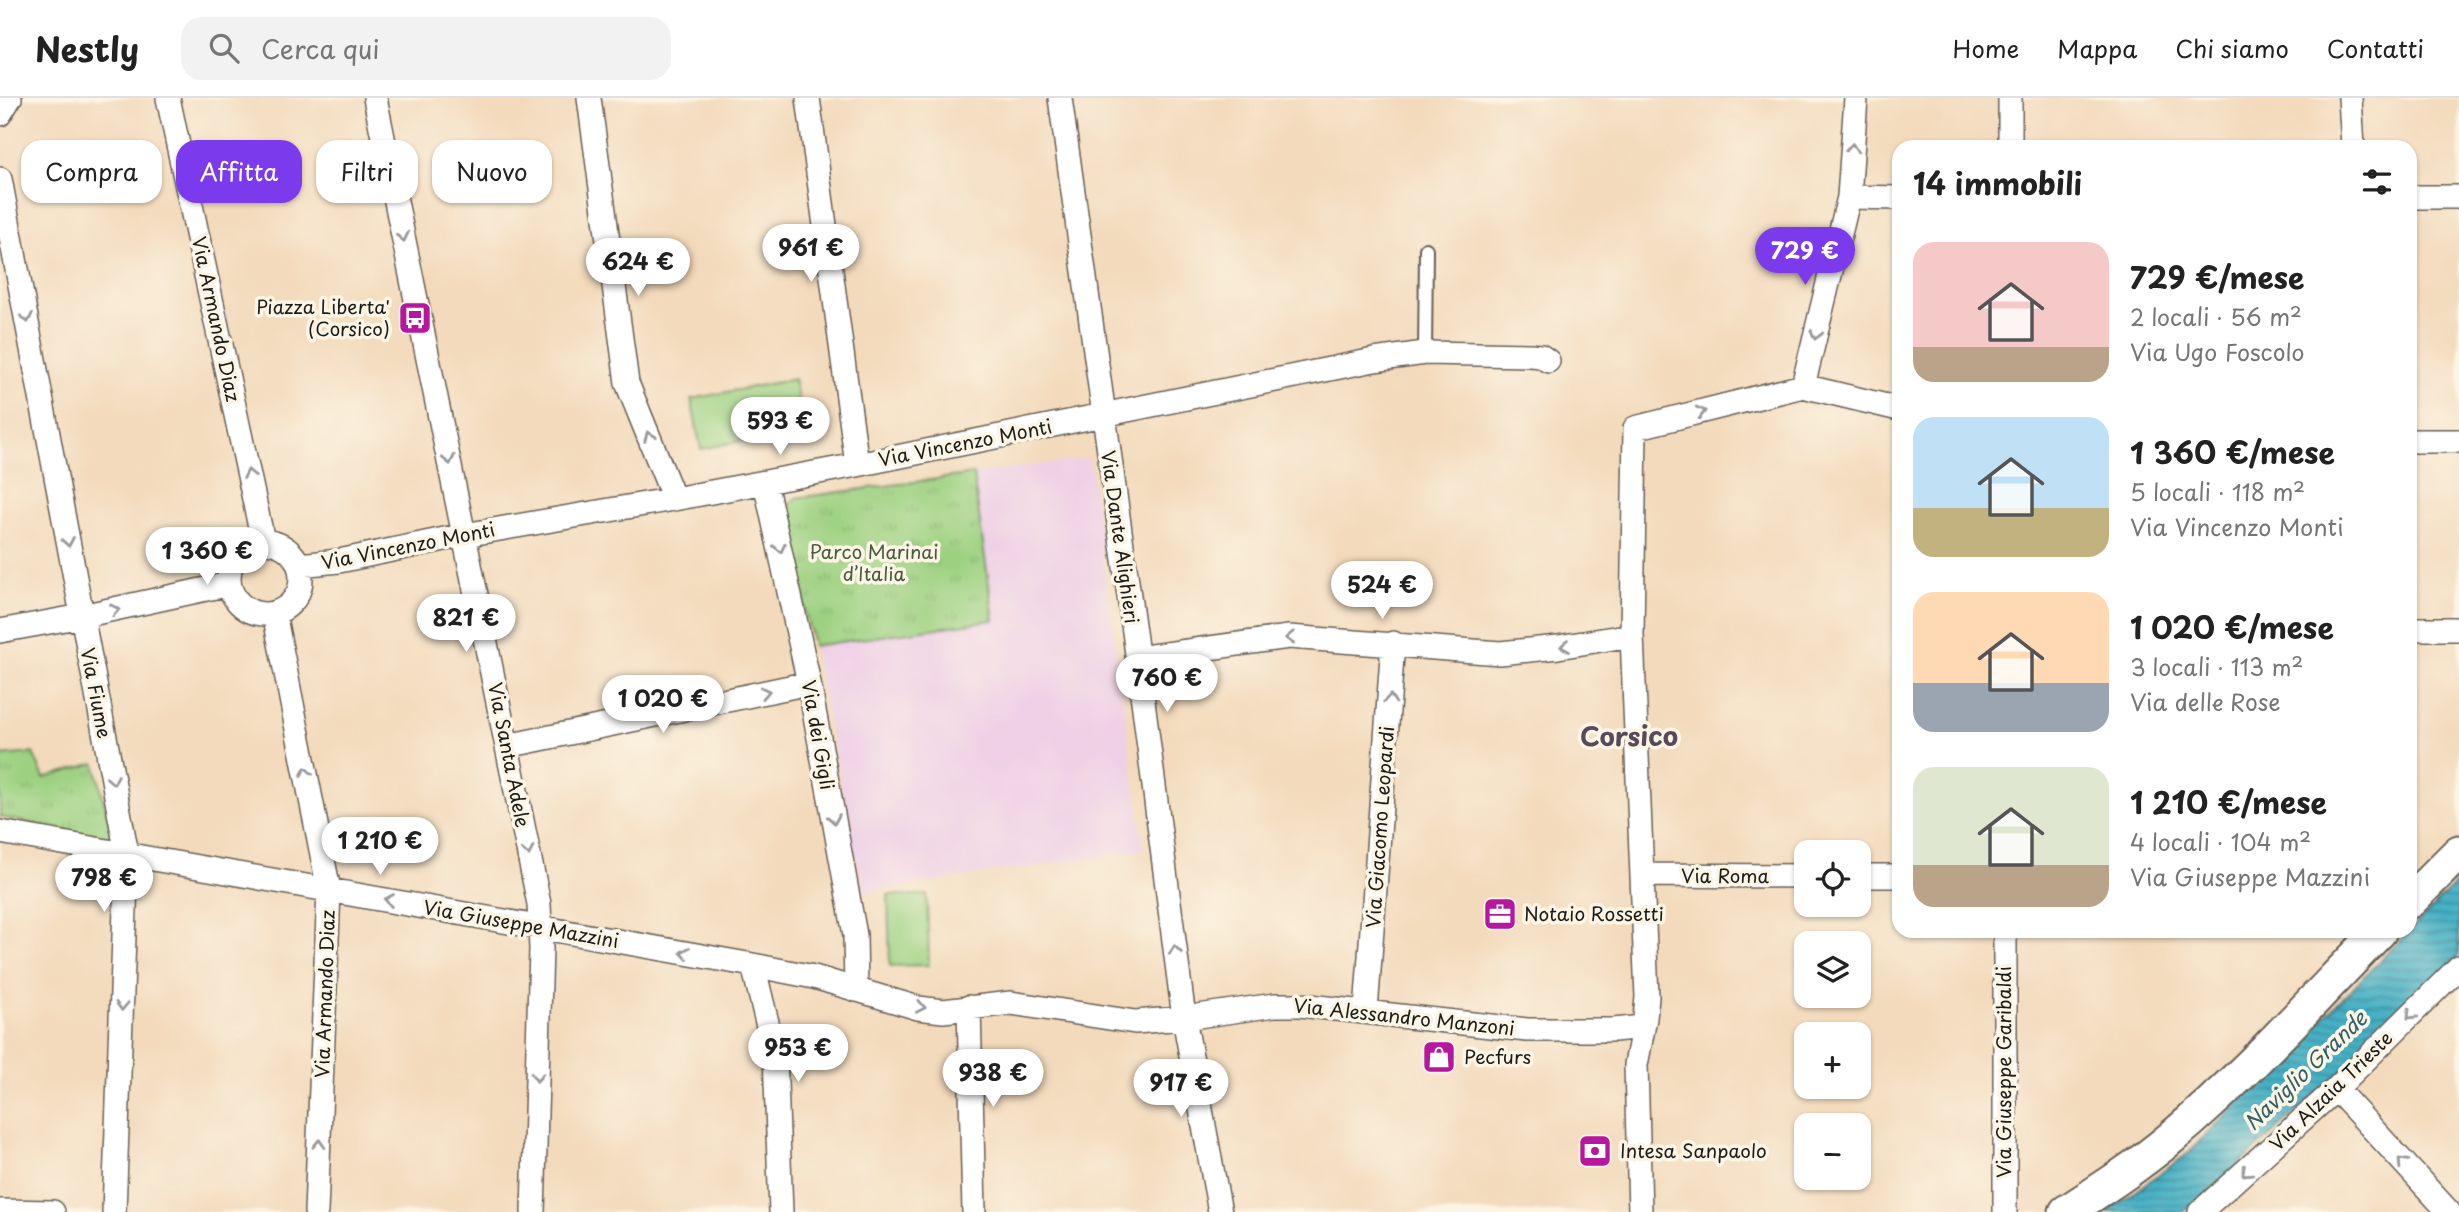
<!DOCTYPE html>
<html lang="it">
<meta charset="utf-8">
<style>
body{margin:0;font-family:"Playpen Sans",sans-serif;background:#f2f2f2;color:#222;height:100vh;display:flex;flex-direction:column;font-size:26px;white-space:nowrap}
*{box-sizing:border-box;margin:0}
p{font-size:23px;color:#767676}
.icon{flex:none;width:38px;height:38px;fill:none;stroke:currentColor;stroke-width:2;stroke-linecap:round;stroke-linejoin:round}
.map{position:relative;flex:1;overflow:hidden}
.details{position:absolute;left:1892px;top:42px;width:525px;height:798px;display:flex;flex-direction:column;background:#fff;border-radius:21px;box-shadow:0 2px 5px #0004}
.details>*{flex:none}
.hud{position:absolute;left:21px;top:42px;width:665px;height:63px;display:flex;gap:14px}
.fabs{position:absolute;left:1794px;top:742px;display:grid;gap:14px}
.fabs a{display:grid;place-items:center;width:77px;height:77px;border-radius:14px;background:#fff;box-shadow:0 2px 5px #0004;font-size:35px}
.price{position:absolute;translate:-50% -60px;padding:0 16px;border-radius:24px;background:#fff;color:#222;font-size:23px;line-height:46px;filter:drop-shadow(0 2px 4px #0008)}
.price::after{content:'';position:absolute;left:50%;top:42px;width:21px;height:16px;margin-left:-10px;background:inherit;clip-path:polygon(0 0,100% 0,50% 100%)}
.price.on{background:#7c3aed;color:#fff}
ul{padding:0;list-style:none}
li{display:flex;align-items:center;gap:21px;height:175px;padding:0 21px}
li span{display:grid;place-items:center;flex:none;width:196px;height:140px;border-radius:21px;color:#555}
li>.icon{margin-inline-start:auto}
span .icon{width:84px;height:84px;fill:#fffc;stroke-width:1}
li b{font-size:30px}
h2{display:flex;justify-content:space-between;align-items:center;height:84px;padding:0 21px;font-size:30px}
.chip{padding:0 24px;border-radius:21px;background:#fff;box-shadow:0 2px 5px #0004;font-size:24px;line-height:63px}
.chip.on{background:#7c3aed;color:#fff}
header{display:flex;align-items:center;gap:42px;box-sizing:border-box;height:98px;padding:0 35px;background:#fff;border-bottom:2px solid #e0e0e0}
header strong{font-size:33px}
nav{display:flex;gap:38px;margin-inline-start:auto;font-size:24px}
.search{width:490px;height:63px;background:#f2f2f2;display:flex;align-items:center;gap:18px;box-sizing:border-box;padding:0 24px;border-radius:21px;color:#767676;font-size:26px}
.map>svg:first-child{display:block}
</style>
<header>
<strong>Nestly</strong>
<div class="search"><svg class="icon" aria-label="search" viewBox="0 0 24 24"><circle cx="10" cy="10" r="6"/><path d="M15 15l6 6"/></svg>Cerca qui</div>
<nav><a>Home</a><a>Mappa</a><a>Chi siamo</a><a>Contatti</a></nav>
</header>
<div class="map">
<svg width="2459" height="1114" viewBox="0 0 2459 1114">
<defs>
<pattern id="grass-tufts" width="24" height="20" patternUnits="userSpaceOnUse" patternTransform="scale(1.75)"><rect width="24" height="20" fill="#9dd181"/><path d="M3 7l-1-3M5 7V3M7 7l1-3M15 17l-1-3M17 17v-4M19 17l1-3" fill="none" stroke="#87b36f"/></pattern>
<pattern id="water-rules" width="6" height="5" patternUnits="userSpaceOnUse" patternTransform="scale(1.75)"><rect width="6" height="5" fill="#46b0c4"/><path d="M0 2.5h6" fill="none" stroke="#3a8e9e"/></pattern>
</defs>
<rect width="100%" height="100%" fill="#fcf5e5"/>
<filter id="ink" filterUnits="userSpaceOnUse"><feTurbulence type="fractalNoise" baseFrequency=".0143" numOctaves="2"/><feDisplacementMap in="SourceGraphic" scale="14" xChannelSelector="R" yChannelSelector="G"/><feConvolveMatrix kernelMatrix="1 2 1 2 8 2 1 2 1" color-interpolation-filters="sRGB"/></filter>
<filter id="wash" filterUnits="userSpaceOnUse"><feTurbulence type="fractalNoise" baseFrequency=".00686" numOctaves="4" result="noise"/><feDisplacementMap in="SourceGraphic" scale="28" xChannelSelector="R" yChannelSelector="G"/><feGaussianBlur stdDeviation="1.57" result="paint"/><feColorMatrix in="noise" values="0 0 0 0 0 0 0 0 0 0 0 0 0 0 0 0 0 1.4 0 .05"/><feComposite in="paint" operator="in"/></filter>
<g filter="url(#wash)">
<rect width="100%" height="100%" fill="#f3dabc"/>
<path fill="#efd0e6" d="M1089 360 1144 752 863 794 813 548 994 522 973 376Z"/>
<path fill="url(#grass-tufts)" stroke="#5c764e" stroke-width="2" d="M973 376 994 522 813 548 785 421 786 410 796 400Z
M33 655 44 680 95 665 113 742 0 719V658Z"/>
<path fill="#9dd181" stroke="#5c764e" stroke-width="2" d="M794 281 804 331 701 351 691 301Z
M888 797H927L929 867 890 868Z"/>
<path fill="url(#water-rules)" stroke="#316670" stroke-width="2" d="M2459 783V858L2364 953 2201 1101 2183 1114H2106L2186 1057Z"/>
</g>
<g filter="url(#ink)">
<g fill="none" stroke-linecap="round" stroke-linejoin="round">
<defs>
<path id="lane" d="M1425 255 1426 151"/>
<path id="street" d="M168 0 263 443
M375 0 539 806 541 851 533 1114
M589 0 627 285 674 401
M808 0 857 367
M1060 0 1135 541 1184 920 1220 1114
M2350 0 2353 49
M0 16 10 0
M2010 49V0
M0 81 127 756 114 1114
M1849 99 1899 100
M2410 99H2459
M1803 288 1849 99 1856 0
M2410 343H2459
M765 384 809 585 855 837 856 892
M229 480a36 36 0 1 1 72 0a36 36 0 1 1-72 0Z
M299 467 339 463 464 437 674 401 857 367 1374 262 1425 255 1530 257 1541 258 1548 263
M274 515 329 792 316 1114
M2410 531H2459
M0 533 82 518 229 486
M1137 560 1289 539 1500 555 1558 549 1632 537
M507 648 809 585
M0 734 753 867 814 879 918 910 943 913 1011 905 1135 924 1184 920 1275 907H1300L1527 932H1614L1643 929
M1643 777 1806 778
M1858 778H1899
M753 867 775 957 781 1114
M969 909 974 1114
M1366 913 1393 545
M2336 991 2449 1114
M0 1113 53 1114
M1640 1114 1636 967 1645 920 1647 899 1632 537 1635 330 1803 288 1899 311
M2005 1114V833
M2200 1114 2336 991 2459 869"/>
<path id="secondary" d="M2410 803 2459 754
M2066 1114C2102 1091 2138 1068 2171 1040 2246 977 2312 903 2380 833"/>
</defs>
<use href="#lane" stroke="#675e54" stroke-width="16"/>
<use href="#street" stroke="#675e54" stroke-width="26"/>
<use href="#secondary" stroke="#675e54" stroke-width="37"/>
<use href="#lane" stroke="#fff" stroke-width="12"/>
<use href="#street" stroke="#fff" stroke-width="23"/>
<use href="#secondary" stroke="#fff" stroke-width="33"/>
</g>
<defs><path id="oneway-chevron" d="M-2-3.5L2.5 0L-2 3.5" fill="none" stroke-width="1.6" stroke-linecap="round" stroke-linejoin="round" transform="scale(1.75)"/></defs>
<g stroke="#999">
<use href="#oneway-chevron" transform="translate(1852 50) rotate(-86)"/>
<use href="#oneway-chevron" transform="translate(403 139) rotate(78)"/>
<use href="#oneway-chevron" transform="translate(27 220) rotate(79)"/>
<use href="#oneway-chevron" transform="translate(1816 237) rotate(104)"/>
<use href="#oneway-chevron" transform="translate(1701 314) rotate(-14)"/>
<use href="#oneway-chevron" transform="translate(649 338) rotate(-113)"/>
<use href="#oneway-chevron" transform="translate(449 362) rotate(78)"/>
<use href="#oneway-chevron" transform="translate(249 376) rotate(-101)"/>
<use href="#oneway-chevron" transform="translate(68 444) rotate(80)"/>
<use href="#oneway-chevron" transform="translate(780 450) rotate(78)"/>
<use href="#oneway-chevron" transform="translate(115 512) rotate(-12)"/>
<use href="#oneway-chevron" transform="translate(1290 540) rotate(178)"/>
<use href="#oneway-chevron" transform="translate(1565 548) rotate(171)"/>
<use href="#oneway-chevron" transform="translate(765 594) rotate(-12)"/>
<use href="#oneway-chevron" transform="translate(1390 601) rotate(-86)"/>
<use href="#oneway-chevron" transform="translate(306 674) rotate(-101)"/>
<use href="#oneway-chevron" transform="translate(113 682) rotate(79)"/>
<use href="#oneway-chevron" transform="translate(834 721) rotate(80)"/>
<use href="#oneway-chevron" transform="translate(528 753) rotate(79)"/>
<use href="#oneway-chevron" transform="translate(389 802) rotate(-170)"/>
<use href="#oneway-chevron" transform="translate(1175 852) rotate(-97)"/>
<use href="#oneway-chevron" transform="translate(685 855) rotate(-170)"/>
<use href="#oneway-chevron" transform="translate(122 908) rotate(92)"/>
<use href="#oneway-chevron" transform="translate(921 909) rotate(11)"/>
<use href="#oneway-chevron" transform="translate(2411 917) rotate(135)"/>
<use href="#oneway-chevron" transform="translate(537 979) rotate(92)"/>
<use href="#oneway-chevron" transform="translate(319 1046) rotate(-88)"/>
<use href="#oneway-chevron" transform="translate(2402 1064) rotate(-133)"/>
<use href="#oneway-chevron" transform="translate(2246 1074) rotate(137)"/>
</g>
</g>
<defs>
<symbol id="bus-square" viewBox="-11 -11 22 22"><rect x="-9" y="-9" width="18" height="18" rx="4" fill="#b5179e" stroke="#fcf5e5"/><path d="M-5-6H5V4H4V6H2V4H-2V6H-4V4H-5ZM-3.5-4V0h7V-4ZM-3.5 1.2v1.5H-2V1.2ZM2 1.2v1.5H3.5V1.2Z" fill="#fff"/></symbol>
<symbol id="office-square" viewBox="-11 -11 22 22"><rect x="-9" y="-9" width="18" height="18" rx="4" fill="#b5179e" stroke="#fcf5e5"/><path d="M-6-3h4V-5.5h4V-3h4V5H-6ZM-1-4.5V-3h2v-1.5ZM-6 0V1H6V0Z" fill="#fff"/></symbol>
<symbol id="shop-square" viewBox="-11 -11 22 22"><rect x="-9" y="-9" width="18" height="18" rx="4" fill="#b5179e" stroke="#fcf5e5"/><path d="M-5-2.5h2.3a2.7 3.5 0 0 1 5.4 0H5L5.5 6h-11ZM-1.5-2.5h3a1.5 2.3 0 0 0-3 0Z" fill="#fff"/></symbol>
<symbol id="bank-square" viewBox="-11 -11 22 22"><rect x="-9" y="-9" width="18" height="18" rx="4" fill="#b5179e" stroke="#fcf5e5"/><path d="M-6-4H6V4H-6ZM0-2.3a2.3 2.3 0 1 0 0 4.6a2.3 2.3 0 1 0 0-4.6Z" fill="#fff"/></symbol>
</defs>
<g fill-rule="evenodd">
<use href="#bus-square" x="396" y="201" width="38" height="38"/>
<use href="#office-square" x="1481" y="797" width="38" height="38"/>
<use href="#shop-square" x="1420" y="940" width="38" height="38"/>
<use href="#bank-square" x="1576" y="1034" width="38" height="38"/>
</g>
<g text-anchor="middle" stroke-width="7" stroke-linejoin="round" paint-order="stroke">
<g font-size="19" fill="#1c1c1c" stroke="#fcf5e5" text-anchor="start">
<text x="390" y="216" text-anchor="end">Piazza Liberta'<tspan x="390" dy="22">(Corsico)</tspan></text>
<text x="1524" y="823">Notaio Rossetti</text>
<text x="1464" y="966">Pecfurs</text>
<text x="1620" y="1060">Intesa Sanpaolo</text>
</g>
<g font-size="19" fill="#1c1c1c" stroke="#fcf5e5">
<text transform="translate(216 221) rotate(78)" y="7">Via Armando Diaz</text>
<text transform="translate(965 345) rotate(-11)" y="7">Via Vincenzo Monti</text>
<text transform="translate(1120 439) rotate(82)" y="7">Via Dante Alighieri</text>
<text transform="translate(408 448) rotate(-11)" y="7">Via Vincenzo Monti</text>
<text transform="translate(96 595) rotate(79)" y="7">Via Fiume</text>
<text transform="translate(818 637) rotate(80)" y="7">Via dei Gigli</text>
<text transform="translate(509 657) rotate(79)" y="7">Via Santa Adele</text>
<text transform="translate(1380 729) rotate(-86)" y="7">Via Giacomo Leopardi</text>
<text x="1725" y="785">Via Roma</text>
<text transform="translate(521 826) rotate(10)" y="7">Via Giuseppe Mazzini</text>
<text transform="translate(325 896) rotate(-88)" y="7">Via Armando Diaz</text>
<text transform="translate(1404 919) rotate(6)" y="7">Via Alessandro Manzoni</text>
<text transform="translate(2004 974) rotate(-90)" y="7">Via Giuseppe Garibaldi</text>
<text transform="translate(2331 993) rotate(-44)" y="7">Via Alzaia Trieste</text>
</g>
<g font-size="19" fill="#495b3f" stroke="#fcf5e5">
<text x="874" y="461">Parco Marinai<tspan x="874" dy="22">d’Italia</tspan></text>
</g>
<g font-size="21" font-style="italic" fill="#2f5f68" stroke="#fcf5e5">
<text transform="translate(2306 973) rotate(-44)" y="7">Naviglio Grande</text>
</g>
<g font-size="26" font-weight="bold" fill="#5a4a59" stroke="#fcf5e5">
<text x="1629" y="648">Corsico</text>
</g>
</g>
</svg>
<div class="fabs">
<a><svg class="icon" aria-label="locate" viewBox="0 0 24 24"><circle cx="12" cy="12" r="6"/><path d="M12 2v4M12 18v4M2 12h4M18 12h4"/></svg></a>
<a><svg class="icon" aria-label="layers" viewBox="0 0 24 24"><path d="M12 4l9 5-9 5-9-5zM3 14l9 5 9-5"/></svg></a>
<a>+</a>
<a>−</a>
</div>
<b class="price" style="left:811px;top:186px">961 €</b>
<b class="price on" style="left:1805px;top:189px">729 €</b>
<b class="price" style="left:638px;top:200px">624 €</b>
<b class="price" style="left:780px;top:359px">593 €</b>
<b class="price" style="left:207px;top:489px">1 360 €</b>
<b class="price" style="left:1382px;top:523px">524 €</b>
<b class="price" style="left:466px;top:556px">821 €</b>
<b class="price" style="left:1167px;top:616px">760 €</b>
<b class="price" style="left:663px;top:637px">1 020 €</b>
<b class="price" style="left:380px;top:779px">1 210 €</b>
<b class="price" style="left:104px;top:816px">798 €</b>
<b class="price" style="left:798px;top:986px">953 €</b>
<b class="price" style="left:993px;top:1011px">938 €</b>
<b class="price" style="left:1181px;top:1021px">917 €</b>
<div class="hud">
<a class="chip">Compra</a>
<a class="chip on">Affitta</a>
<a class="chip">Filtri</a>
<a class="chip">Nuovo</a>
</div>
<section class="details">
<h2>14 immobili<svg class="icon" aria-label="filters" viewBox="0 0 24 24"><path d="M4 7h16M4 17h16"/><circle cx="9" cy="7" r="2"/><circle cx="15" cy="17" r="2"/></svg></h2>
<ul>
<li><span style="background:linear-gradient(#f6c9c9 75%,#b9a48a 0)"><svg class="icon" aria-label="home" viewBox="0 0 24 24"><path d="M3 11l9-7 9 7M6 9v11h12V9"/></svg></span><div><b>729 €/mese</b><p>2 locali · 56 m²</p><p>Via Ugo Foscolo</p></div></li>
<li><span style="background:linear-gradient(#bfe0f5 65%,#c2b280 0)"><svg class="icon" aria-label="home" viewBox="0 0 24 24"><path d="M3 11l9-7 9 7M6 9v11h12V9"/></svg></span><div><b>1 360 €/mese</b><p>5 locali · 118 m²</p><p>Via Vincenzo Monti</p></div></li>
<li><span style="background:linear-gradient(#ffd9b3 65%,#9aa5b1 0)"><svg class="icon" aria-label="home" viewBox="0 0 24 24"><path d="M3 11l9-7 9 7M6 9v11h12V9"/></svg></span><div><b>1 020 €/mese</b><p>3 locali · 113 m²</p><p>Via delle Rose</p></div></li>
<li><span style="background:linear-gradient(#dfe7d0 70%,#b9a48a 0)"><svg class="icon" aria-label="home" viewBox="0 0 24 24"><path d="M3 11l9-7 9 7M6 9v11h12V9"/></svg></span><div><b>1 210 €/mese</b><p>4 locali · 104 m²</p><p>Via Giuseppe Mazzini</p></div></li>
</ul>
</section>
</div>
